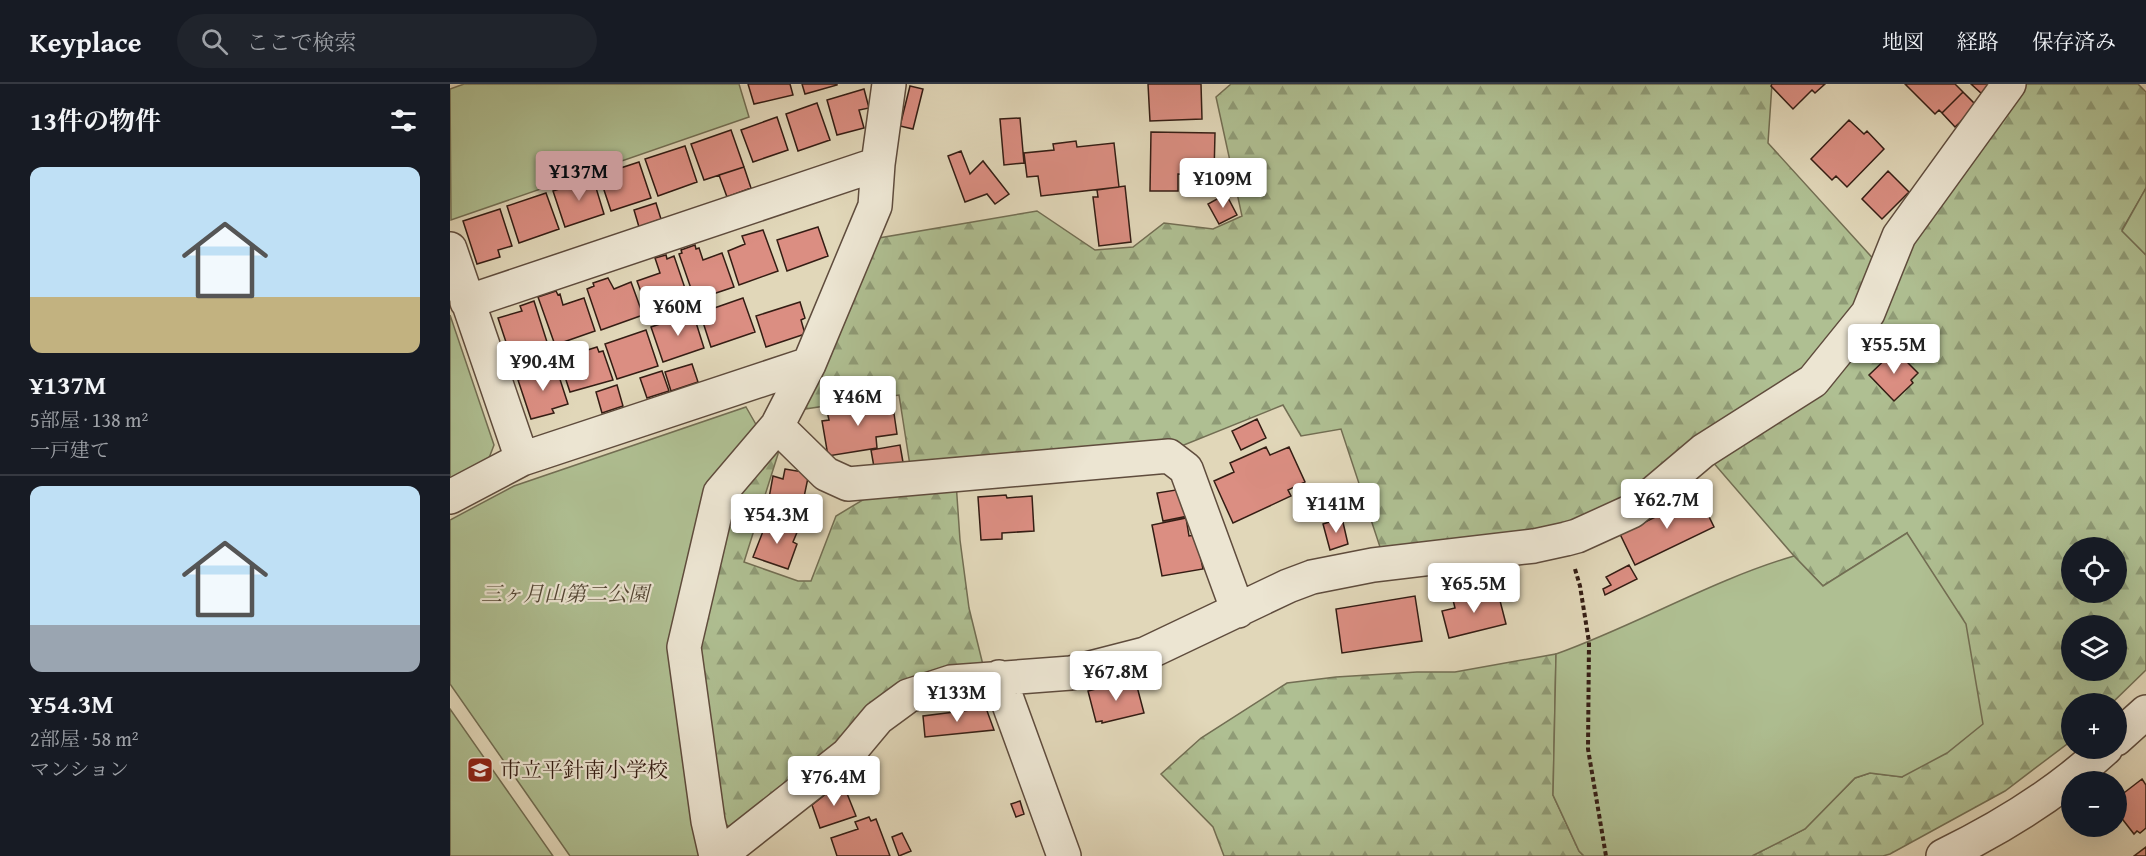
<!DOCTYPE html>
<html lang="ja">
<meta charset="utf-8">
<style>
body{margin:0;font-family:"Gentium Book Plus","Noto Serif JP",serif;background:#20242c;color:#f1f3f6;height:100vh;display:flex;flex-direction:column;font-size:22px;white-space:nowrap}
*{box-sizing:border-box;margin:0}
p{font-size:20px;color:#9ea1a6}
.icon{flex:none;width:33px;height:33px;fill:none;stroke:currentColor;stroke-width:2;stroke-linecap:round;stroke-linejoin:round}
.map{position:relative;flex:1;overflow:hidden}
.details{display:flex;flex-direction:column;background:#171b24;width:450px}
.details>*{flex:none}
.tools{position:absolute;left:1611px;top:453px;display:grid;gap:12px}
.tools a{display:grid;place-items:center;width:66px;height:66px;border-radius:50%;background:#171b24;box-shadow:0 6px 24px #0002;font-size:30px}
.price{position:absolute;translate:-50% -51px;padding:0 14px;border-radius:6px;background:#fff;color:#222;font-size:20px;line-height:39px;filter:drop-shadow(0 2px 3px #0008)}
.price::after{content:'';position:absolute;left:50%;top:36px;width:18px;height:14px;margin-left:-9px;background:inherit;clip-path:polygon(0 0,100% 0,50% 100%)}
.price.active{background:#c59692;color:#111}
ul{padding:0;list-style:none}
li{display:grid;align-content:center;gap:12px;height:318px;padding:0 30px}
li+li{border-top:2px solid #363941}
li span{display:grid;place-items:center;height:186px;border-radius:12px;color:#555}
li>.icon{margin-inline-start:auto}
span .icon{width:108px;height:108px;fill:#fffc;stroke-width:1}
li b{font-size:26px}
h2{display:flex;justify-content:space-between;align-items:center;height:72px;padding:0 30px;font-size:26px}
header{display:flex;align-items:center;gap:36px;box-sizing:border-box;height:84px;padding:0 30px;background:#171b24;border-bottom:2px solid #363941}
header strong{font-size:28px}
nav{display:flex;gap:33px;margin-inline-start:auto;font-size:21px}
.search{width:420px;height:54px;background:#20242c;display:flex;align-items:center;gap:15px;box-sizing:border-box;padding:0 21px;border-radius:33px;color:#9ea1a6;font-size:22px}
main{display:flex;flex:1;min-height:0}
.map>svg:first-child{display:block}
</style>
<header>
<strong>Keyplace</strong>
<div class="search"><svg class="icon" aria-label="search" viewBox="0 0 24 24"><circle cx="10" cy="10" r="6"/><path d="M15 15l6 6"/></svg>ここで検索</div>
<nav><a>地図</a><a>経路</a><a>保存済み</a></nav>
</header>
<main>
<section class="details">
<h2>13件の物件<svg class="icon" aria-label="filters" viewBox="0 0 24 24"><path d="M4 7h16M4 17h16"/><circle cx="9" cy="7" r="2"/><circle cx="15" cy="17" r="2"/></svg></h2>
<ul>
<li><span style="background:linear-gradient(#bfe0f5 70%,#c2b280 0)"><svg class="icon" aria-label="home" viewBox="0 0 24 24"><path d="M3 11l9-7 9 7M6 9v11h12V9"/></svg></span><div><b>¥137M</b><p>5部屋 · 138 m²</p><p>一戸建て</p></div></li>
<li><span style="background:linear-gradient(#bfe0f5 75%,#9aa5b1 0)"><svg class="icon" aria-label="home" viewBox="0 0 24 24"><path d="M3 11l9-7 9 7M6 9v11h12V9"/></svg></span><div><b>¥54.3M</b><p>2部屋 · 58 m²</p><p>マンション</p></div></li>
</ul>
</section>
<div class="map">
<svg width="1696" height="772" viewBox="0 0 1696 772">
<defs>
<pattern id="forest-firs" width="22" height="20" patternUnits="userSpaceOnUse" patternTransform="scale(1.5)"><rect width="22" height="20" fill="#afbf92"/><path d="M5 1l3.5 6h-7zM16 11l3.5 6h-7z" fill="#8f9b76"/></pattern>
</defs>
<rect width="100%" height="100%" fill="#e1d7b9"/>
<filter id="stains"><feTurbulence type="fractalNoise" baseFrequency=".00333" numOctaves="4"/><feColorMatrix values="0 0 0 0 .2 0 0 0 0 .09 0 0 0 0 .02 0 0 0 .5 -.17"/></filter>
<radialGradient id="worn" r=".72"><stop offset=".6" stop-color="#630" stop-opacity="0"/><stop offset="1" stop-color="#630" stop-opacity=".3"/></radialGradient>
<path fill="url(#forest-firs)" stroke="#726e53" stroke-width="1.5" fill-rule="evenodd" d="M781 0H1322L1318 59 1428 180 1407 227 1357 290 1173 417 1126 439 1062 453 931 466 891 345 851 352 833 321 724 365 461 388 449 311 355 325 423 155 587 127 645 166 683 163 714 139 763 145 792 132 766 13Z
M1571 0H1688L1696 8V104L1672 146 1696 171V586L1662 619 1622 620 1621 657 1555 707 1440 770 1433 772H1302L1355 745 1405 694 1420 689 1452 693 1457 449 1373 502 1344 472 1261 376 1370 308 1459 160ZM1622 464H1666V508H1622ZM1622 542H1666V586H1622Z
M329 360 328 370 294 478 348 497H361L386 432 426 408 506 398 510 456 519 524 533 581 394 659 280 744 270 734 248 565 281 415Z
M1106 570 1103 711 1129 767 1134 772H774L763 743 711 690 751 654 837 599 886 593 967 588H1005Z"/>
<path fill="#afbf92" stroke="#726e53" stroke-width="1.5" d="M14 0H289L299 33 1 136 0 5Z
M1696 104V171L1672 147Z
M0 231 44 361 39 374 0 395Z
M296 323 308 344 221 561 249 772H120L0 600V436L64 402Z
M1457 449 1516 540 1533 640 1497 669 1452 693 1420 689 1405 694 1355 745 1302 772H1134L1129 767 1103 711 1106 570C1187 541 1262 496 1344 472L1373 502Z
M0 625 103 772H0Z"/>
<path fill="#db8e82" stroke="#341d14" stroke-width="1.5" d="M298 0H340L343 11 304 20Z
M352 0H387V1L355 10Z
M698 0H751L752 35 700 37Z
M1322 0H1375L1365 9 1362 6 1343 25 1321 2Z
M1455 0H1505L1513 8 1492 29 1489 26 1485 30Z
M1521 0H1542L1532 10Z
M460 2 473 5 463 45 450 42Z
M414 5 419 24 409 26 414 44 387 51 377 16Z
M1513 8 1527 22 1505 43 1492 29Z
M367 19 380 56 348 67 336 30Z
M327 33 338 66 303 78 291 46Z
M570 34 574 79 554 81 550 35Z
M1399 36 1414 50 1417 47 1434 65 1397 103 1386 92 1382 96 1361 75Z
M281 46 294 83 254 96 241 60Z
M701 48 765 49 764 91 728 90V107H700Z
M626 57 627 63 664 59 669 103 591 112 588 92 577 93 574 69 604 66 603 60Z
M235 62 247 98 208 112 195 75Z
M511 67 520 90 533 77 559 110 545 120 537 110 515 118 498 72Z
M189 78 201 114 161 127 149 91Z
M294 83 301 104 277 113 269 91Z
M1438 87 1459 108 1432 135 1412 115Z
M143 94 154 130 115 143 103 107Z
M675 102 681 158 649 162 643 113H648L647 106Z
M96 109 109 145 69 159 57 122Z
M776 110 787 131 769 140 758 120Z
M206 119 211 135 189 143 184 126Z
M50 125 62 162 48 166 50 173 27 180 13 137Z
M368 143 378 172 337 187 327 156Z
M313 146 328 187 289 201 278 167 295 160 292 152Z
M245 161 246 165 249 164 253 176 272 169 284 203 245 216 229 170 232 169 231 166Z
M216 171 217 175 224 172 239 216 199 230 187 197 210 189 205 174Z
M158 194 164 205 181 198 193 231 151 246 137 205 144 202 143 199Z
M106 207 108 211 110 210 113 221 134 214 145 247 105 261 88 213Z
M293 214 305 248 261 263 250 229Z
M84 217 97 258 60 270 48 234 72 227 70 222Z
M350 218 355 234 351 236 355 250 316 263 306 232Z
M243 229 254 264 213 278 201 243Z
M196 246 208 282 167 295 155 260Z
M147 263 149 268 153 267 163 296 120 308 109 275Z
M1445 266 1468 289 1461 296 1463 299 1444 317 1419 291Z
M105 280 118 320 102 325 104 329 81 335 68 296 82 292 81 288Z
M242 280 248 298 221 307 215 288Z
M212 287 219 307 197 314 190 294Z
M167 301 173 322 152 329 146 308Z
M442 316 447 350 426 353 427 364 378 372 372 337 379 336 377 327Z
M807 335 816 354 791 366 782 347Z
M450 361 454 384 425 389 421 366Z
M816 363 820 371 839 363 855 398 838 406 841 412 783 439 764 397 784 388 780 379Z
M335 385 359 389 349 437 331 433 333 428 317 425 323 392 333 395Z
M732 405 738 432 713 437 707 409Z
M556 411 557 414 582 412 584 447 552 449V455L531 456 528 413Z
M1249 412 1264 443 1185 481 1170 450Z
M736 434 739 452 746 451 753 485 712 492 702 441Z
M892 434 898 460 880 466 873 440Z
M317 437 348 446 343 458 347 460 338 485 303 473Z
M1179 481 1187 495 1155 511 1153 505 1161 501 1156 493Z
M1047 505 1056 540 999 554 992 527 1005 524 1003 516Z
M965 512 972 557 892 569 886 525Z
M685 595 694 629 652 639V637L646 638 638 607Z
M536 624 544 646 475 653 473 632Z
M1692 695 1696 701V744L1690 749 1687 747 1684 750 1666 727V715Z
M392 697 406 732 370 744 362 721Z
M570 717 574 730 566 733 561 720Z
M419 733 421 737 426 735 440 772H387L381 754 408 745 405 738Z
M452 749 461 767 449 772 442 753Z
M1696 763V772H1684Z"/>
<g fill="none" stroke-linecap="round" stroke-linejoin="round">
<defs>
<path id="minor" d="M0 165 72 375
M17 218 428 80
M327 342 376 390 398 400 719 372 736 385 788 527
M0 413 72 375 359 280
M549 593 614 772
M1666 655 1696 628
M266 772 258 737 234 563 270 409 327 342 359 280 425 122 428 80 439 0
M269 772 397 671 428 634 458 612 501 598 621 589 695 570 838 502 862 493 923 481 1084 462 1116 455 1127 452 1182 427 1253 367 1363 297 1418 229 1449 152 1559 0
M1493 772C1551 744 1609 708 1656 664"/>
</defs>
<use href="#minor" stroke="#5f4c3d" stroke-width="36"/>
<path stroke="#341d14" stroke-width="4" stroke-dasharray="4.5 3" stroke-linecap="butt" d="M1125 485 1130 502 1139 558 1138 665 1156 772"/>
<use href="#minor" stroke="#ece5d2" stroke-width="33"/>
</g>
<defs>
<symbol id="school-square" viewBox="-11 -11 22 22"><rect x="-9" y="-9" width="18" height="18" rx="4" fill="#8f2418" stroke="#ece5d2"/><path d="M0-5L7-2L0 1L-7-2ZM-4 1L0 2.5L4 1V4Q0 6-4 4Z" fill="#fff"/></symbol>
</defs>
<g fill-rule="evenodd">
<use href="#school-square" x="15" y="671" width="30" height="30"/>
</g>
<g text-anchor="middle" stroke-width="4.5" stroke-linejoin="round" paint-order="stroke">
<g font-size="21" font-style="italic" fill="#534634" stroke="#ece5d2">
<text x="115" y="517">三ヶ月山第二公園</text>
</g>
<g font-size="21" fill="#341d14" stroke="#ece5d2" text-anchor="start">
<text x="50" y="693">市立平針南小学校</text>
</g>
</g>
<rect width="100%" height="100%" filter="url(#stains)"/>
<rect width="100%" height="100%" fill="url(#worn)"/>
</svg>
<div class="tools">
<a><svg class="icon" aria-label="locate" viewBox="0 0 24 24"><circle cx="12" cy="12" r="6"/><path d="M12 2v4M12 18v4M2 12h4M18 12h4"/></svg></a>
<a><svg class="icon" aria-label="layers" viewBox="0 0 24 24"><path d="M12 4l9 5-9 5-9-5zM3 14l9 5 9-5"/></svg></a>
<a>+</a>
<a>−</a>
</div>
<b class="price active" style="left:129px;top:118px">¥137M</b>
<b class="price" style="left:773px;top:125px">¥109M</b>
<b class="price" style="left:228px;top:253px">¥60M</b>
<b class="price" style="left:1444px;top:291px">¥55.5M</b>
<b class="price" style="left:93px;top:308px">¥90.4M</b>
<b class="price" style="left:408px;top:343px">¥46M</b>
<b class="price" style="left:1217px;top:446px">¥62.7M</b>
<b class="price" style="left:886px;top:450px">¥141M</b>
<b class="price" style="left:327px;top:461px">¥54.3M</b>
<b class="price" style="left:1024px;top:530px">¥65.5M</b>
<b class="price" style="left:666px;top:618px">¥67.8M</b>
<b class="price" style="left:507px;top:639px">¥133M</b>
<b class="price" style="left:384px;top:723px">¥76.4M</b>
</div>
</main>
